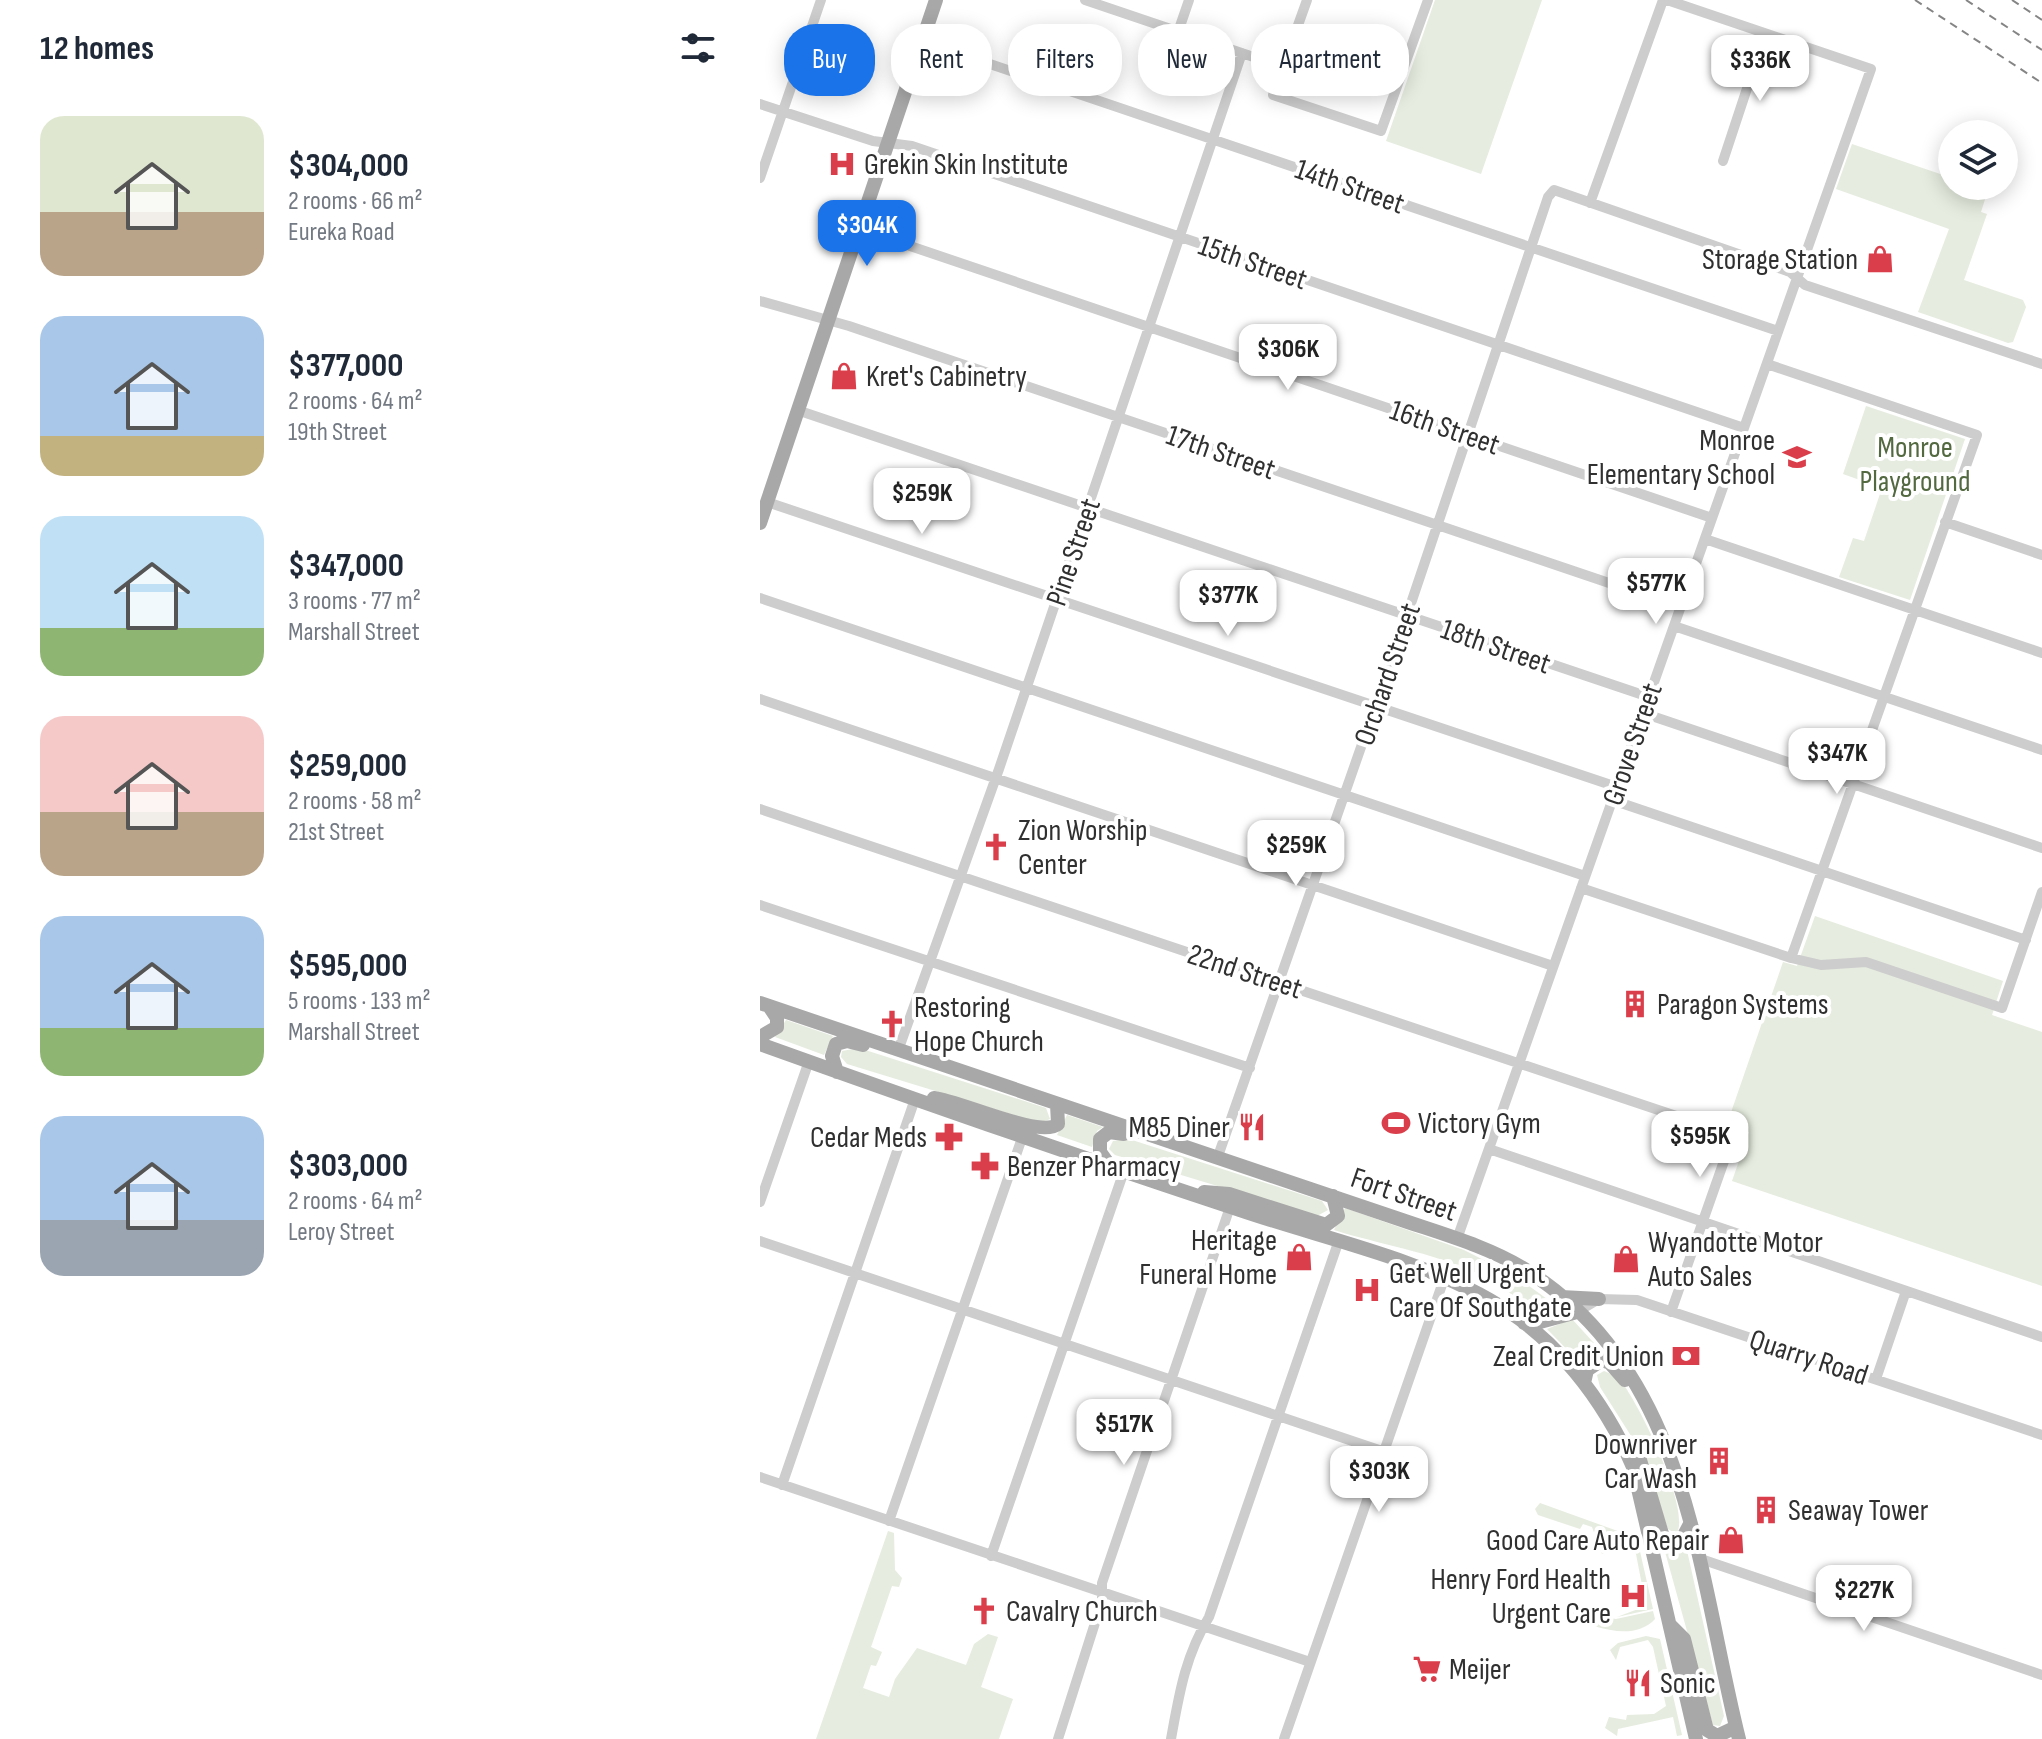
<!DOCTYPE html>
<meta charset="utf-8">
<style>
body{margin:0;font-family:"Sofia Sans Condensed",sans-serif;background:#f6f6f7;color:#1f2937;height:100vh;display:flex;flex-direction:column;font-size:30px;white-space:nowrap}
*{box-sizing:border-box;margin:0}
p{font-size:26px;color:#747a83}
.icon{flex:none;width:44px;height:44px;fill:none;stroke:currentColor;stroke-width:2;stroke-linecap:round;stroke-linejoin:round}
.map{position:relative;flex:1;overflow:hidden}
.panel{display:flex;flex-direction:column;background:#fff;width:760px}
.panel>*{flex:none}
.top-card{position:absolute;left:24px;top:24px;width:760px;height:72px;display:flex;gap:16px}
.buttons{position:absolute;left:1178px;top:120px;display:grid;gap:16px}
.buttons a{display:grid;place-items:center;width:80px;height:80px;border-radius:50%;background:#fff;box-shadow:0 4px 20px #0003;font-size:40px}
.price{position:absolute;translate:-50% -68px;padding:0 18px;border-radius:16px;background:#fff;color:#222;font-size:26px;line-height:52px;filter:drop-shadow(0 2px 4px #0008)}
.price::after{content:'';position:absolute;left:50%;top:48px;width:24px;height:18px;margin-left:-12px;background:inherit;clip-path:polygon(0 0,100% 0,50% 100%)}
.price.active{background:#1a73e8;color:#fff}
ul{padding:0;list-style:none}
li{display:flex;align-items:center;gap:24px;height:200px;padding:0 40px}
li span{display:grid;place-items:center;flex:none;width:224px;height:160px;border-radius:24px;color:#555}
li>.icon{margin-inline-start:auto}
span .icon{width:96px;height:96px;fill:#fffc;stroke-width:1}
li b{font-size:34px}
h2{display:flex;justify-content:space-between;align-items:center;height:96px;padding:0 40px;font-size:34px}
.tag{padding:0 28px;border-radius:32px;background:#fff;box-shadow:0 4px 20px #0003;font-size:28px;line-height:72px}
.tag.active{background:#1a73e8;color:#fff}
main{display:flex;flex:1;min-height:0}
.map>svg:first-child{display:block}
</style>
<main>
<section class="panel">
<h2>12 homes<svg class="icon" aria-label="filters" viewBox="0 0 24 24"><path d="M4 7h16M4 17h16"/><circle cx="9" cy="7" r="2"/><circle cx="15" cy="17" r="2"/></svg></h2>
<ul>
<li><span style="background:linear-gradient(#dfe7d0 60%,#b9a48a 0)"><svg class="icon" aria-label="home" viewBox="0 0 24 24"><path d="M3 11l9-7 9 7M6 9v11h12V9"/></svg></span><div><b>$304,000</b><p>2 rooms · 66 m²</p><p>Eureka Road</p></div></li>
<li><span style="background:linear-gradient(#a9c7e8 75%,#c2b280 0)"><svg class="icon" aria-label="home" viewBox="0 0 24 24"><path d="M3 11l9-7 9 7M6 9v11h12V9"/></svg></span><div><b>$377,000</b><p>2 rooms · 64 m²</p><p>19th Street</p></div></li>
<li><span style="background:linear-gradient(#bfe0f5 70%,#8fb573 0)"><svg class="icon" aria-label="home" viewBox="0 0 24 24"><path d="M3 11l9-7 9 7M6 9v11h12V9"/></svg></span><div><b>$347,000</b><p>3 rooms · 77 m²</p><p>Marshall Street</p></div></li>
<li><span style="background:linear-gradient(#f6c9c9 60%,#b9a48a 0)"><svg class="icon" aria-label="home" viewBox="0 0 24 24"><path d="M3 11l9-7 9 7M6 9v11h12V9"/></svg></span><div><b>$259,000</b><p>2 rooms · 58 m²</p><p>21st Street</p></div></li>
<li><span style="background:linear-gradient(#a9c7e8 70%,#8fb573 0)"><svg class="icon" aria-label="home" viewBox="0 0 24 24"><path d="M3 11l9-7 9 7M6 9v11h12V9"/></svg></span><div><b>$595,000</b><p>5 rooms · 133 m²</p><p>Marshall Street</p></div></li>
<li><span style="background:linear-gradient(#a9c7e8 65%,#9aa5b1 0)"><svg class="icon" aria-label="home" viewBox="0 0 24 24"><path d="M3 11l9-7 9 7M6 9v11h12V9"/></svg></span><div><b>$303,000</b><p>2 rooms · 64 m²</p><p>Leroy Street</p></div></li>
</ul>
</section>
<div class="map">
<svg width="1282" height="1739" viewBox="0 0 1282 1739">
<rect width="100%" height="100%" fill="#fff"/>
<path fill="#e6ecdf" d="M675 0H782L721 174 626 141Z
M1092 144 1192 178V186L1228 190 1221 212 1227 214 1204 280 1263 300 1266 307 1253 342 1248 343 1158 312 1189 229 1076 189Z
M1106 406 1205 439 1150 600 1079 577 1093 538 1104 541 1122 488 1083 474Z
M1055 916 1243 981 1232 1015 1282 1032V1286L972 1181 989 1132 967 1124 1023 962 1037 966Z
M26 1020 73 1036 64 1055 15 1037Z
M99 1048 286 1108 290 1119 280 1123 87 1064 81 1057 82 1051Z
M307 1115 343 1127 337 1131 332 1147 297 1135Z
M369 1139 562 1201 568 1210 557 1216 355 1155 349 1149 353 1141Z
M585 1208 704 1250 757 1277 787 1299 789 1308C769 1312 747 1289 729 1279 682 1254 625 1246 574 1230Z
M812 1319 844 1354 822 1365 787 1329Z
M844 1371C849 1373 856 1376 860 1380 878 1401 933 1513 916 1534L908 1529 880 1450 840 1387 837 1375Z
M780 1503 877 1538 893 1609 857 1617 886 1606 876 1554 867 1548 842 1554 832 1527 823 1524 820 1529 778 1515 775 1509Z
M128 1531 134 1533 135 1570 142 1578 139 1587 132 1586 111 1647 122 1652 116 1666 111 1665 103 1688 129 1697 135 1679 157 1648 206 1665 214 1644 228 1634 238 1637 221 1687 253 1699 239 1739H56Z
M926 1546 964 1716 960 1726 953 1725 904 1548Z
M810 1611 856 1619 893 1611 895 1619C873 1643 833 1626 808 1617Z
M886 1636 900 1639 922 1735 917 1736 913 1717 858 1729 857 1736 845 1728 849 1717 866 1720 867 1715 894 1714 906 1706 893 1647 888 1640 860 1647 856 1660 850 1650 858 1643Z"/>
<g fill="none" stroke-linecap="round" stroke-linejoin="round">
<path stroke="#cdcdcd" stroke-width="10" d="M325 0 523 67
M547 0 513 95 621 131 668 0
M418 32 429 0
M162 41 1018 331
M0 104 113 141 152 146 984 428
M963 161 1005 34
M0 178 61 0
M830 203 903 0
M100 229 952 518
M0 301 89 326 920 607
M1007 364 1217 435 1031 958
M37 410 889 697
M7 502 857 787
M1185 522 1282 555
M945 539 1282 653
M0 598 825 876
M914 626 1282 750
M0 699 793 966
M883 713 1282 848
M852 800 1266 940
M0 809 964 1132 970 1144 911 1312
M821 888 1031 958 1061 965 1106 962 1242 1008 1282 892
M0 905 490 1068
M139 1048 239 769 482 53
M729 1149 1282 1337
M457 1159 643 627 788 197 794 190 1030 272 1045 285 1282 364
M0 1202 49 1061
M697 1239 1111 69 907 0
M0 1241 622 1451
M817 1312 839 1299 877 1300 1282 1435
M1116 1379 1146 1291
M0 1477 550 1662
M22 1485 155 1099
M129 1521 263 1135
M231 1556 364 1171
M938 1558 1282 1675
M298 1739 342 1601V1583L470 1207
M411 1739C419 1695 425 1656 449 1617L578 1243
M524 1739 684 1279"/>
<path stroke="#a8a8a8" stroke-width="14" d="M0 523 176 0
M0 1003 636 1218C679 1233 728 1246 766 1270 929 1372 937 1571 979 1739
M0 1037 17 1027V1018L9 1006
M0 1044C159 1101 319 1157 480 1210 562 1238 654 1257 730 1300 795 1336 844 1400 873 1467L936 1739
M77 1072 72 1056 76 1044 87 1041 103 1045
M174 1098C200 1101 281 1139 298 1124L297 1104
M350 1166 340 1152V1139L349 1132 364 1134
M444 1192 469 1194 566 1225 578 1216 573 1196
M801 1297 839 1299
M764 1323 780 1322 817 1312
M824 1383 827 1370 842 1360 850 1363 865 1380
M880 1460 903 1537 911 1542 921 1541 930 1524
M911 1626 924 1639 947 1730 957 1736 976 1727"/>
<path stroke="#858585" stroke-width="2" stroke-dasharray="8 6" stroke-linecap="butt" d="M1155 0 1282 83
M1206 0 1282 50
M1252 0 1282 20"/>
</g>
<defs>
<symbol id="hospital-bare" viewBox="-9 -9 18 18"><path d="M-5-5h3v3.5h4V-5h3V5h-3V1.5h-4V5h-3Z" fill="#da3e4a" stroke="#fff" stroke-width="2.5" paint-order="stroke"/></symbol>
<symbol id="shop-bare" viewBox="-9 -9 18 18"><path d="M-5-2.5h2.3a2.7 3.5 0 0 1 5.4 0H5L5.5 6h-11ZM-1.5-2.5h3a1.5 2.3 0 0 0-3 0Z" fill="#da3e4a" stroke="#fff" stroke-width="2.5" paint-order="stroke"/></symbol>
<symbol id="school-bare" viewBox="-9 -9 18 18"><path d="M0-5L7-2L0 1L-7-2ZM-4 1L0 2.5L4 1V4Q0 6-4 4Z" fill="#da3e4a" stroke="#fff" stroke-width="2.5" paint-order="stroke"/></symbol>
<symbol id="church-bare" viewBox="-9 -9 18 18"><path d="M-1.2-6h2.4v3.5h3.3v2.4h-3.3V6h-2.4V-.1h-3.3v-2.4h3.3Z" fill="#da3e4a" stroke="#fff" stroke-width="2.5" paint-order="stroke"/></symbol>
<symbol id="building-bare" viewBox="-9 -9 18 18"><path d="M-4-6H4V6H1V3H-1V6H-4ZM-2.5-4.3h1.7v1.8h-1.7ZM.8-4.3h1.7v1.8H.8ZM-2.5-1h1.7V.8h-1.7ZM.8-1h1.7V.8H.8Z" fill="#da3e4a" stroke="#fff" stroke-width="2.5" paint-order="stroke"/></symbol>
<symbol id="stadium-bare" viewBox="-9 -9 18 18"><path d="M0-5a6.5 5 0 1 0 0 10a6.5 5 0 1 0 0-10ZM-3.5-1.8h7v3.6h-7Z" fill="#da3e4a" stroke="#fff" stroke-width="2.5" paint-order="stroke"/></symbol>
<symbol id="restaurant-bare" viewBox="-9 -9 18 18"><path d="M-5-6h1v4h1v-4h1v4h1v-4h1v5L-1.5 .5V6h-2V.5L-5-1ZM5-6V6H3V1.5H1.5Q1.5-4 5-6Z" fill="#da3e4a" stroke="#fff" stroke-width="2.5" paint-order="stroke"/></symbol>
<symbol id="pharmacy-bare" viewBox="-9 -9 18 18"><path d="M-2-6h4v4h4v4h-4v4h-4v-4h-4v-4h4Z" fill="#da3e4a" stroke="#fff" stroke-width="2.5" paint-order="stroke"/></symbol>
<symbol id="bank-bare" viewBox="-9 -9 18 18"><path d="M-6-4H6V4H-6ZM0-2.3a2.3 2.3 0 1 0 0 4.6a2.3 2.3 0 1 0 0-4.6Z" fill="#da3e4a" stroke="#fff" stroke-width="2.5" paint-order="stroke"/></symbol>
<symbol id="supermarket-bare" viewBox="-9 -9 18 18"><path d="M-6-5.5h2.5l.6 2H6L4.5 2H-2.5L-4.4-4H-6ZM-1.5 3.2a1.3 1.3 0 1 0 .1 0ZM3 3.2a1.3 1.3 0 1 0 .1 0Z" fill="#da3e4a" stroke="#fff" stroke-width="2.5" paint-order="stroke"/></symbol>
</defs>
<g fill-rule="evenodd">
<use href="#hospital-bare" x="62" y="144" width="40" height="40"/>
<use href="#shop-bare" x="1100" y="239" width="40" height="40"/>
<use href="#shop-bare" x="64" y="356" width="40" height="40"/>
<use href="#school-bare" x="1017" y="437" width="40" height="40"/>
<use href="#church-bare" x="216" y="827" width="40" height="40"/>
<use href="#building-bare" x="855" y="984" width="40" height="40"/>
<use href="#church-bare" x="112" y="1004" width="40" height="40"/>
<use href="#stadium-bare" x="616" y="1103" width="40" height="40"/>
<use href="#restaurant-bare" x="472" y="1107" width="40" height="40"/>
<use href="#pharmacy-bare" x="169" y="1117" width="40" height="40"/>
<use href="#pharmacy-bare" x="205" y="1146" width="40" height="40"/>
<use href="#shop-bare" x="519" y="1237" width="40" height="40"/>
<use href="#shop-bare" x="846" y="1239" width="40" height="40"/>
<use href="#hospital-bare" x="587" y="1270" width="40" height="40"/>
<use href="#bank-bare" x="906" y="1336" width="40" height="40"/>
<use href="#building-bare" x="939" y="1441" width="40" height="40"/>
<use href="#building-bare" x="986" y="1490" width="40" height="40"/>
<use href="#shop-bare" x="951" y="1520" width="40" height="40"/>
<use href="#hospital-bare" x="853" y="1576" width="40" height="40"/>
<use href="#church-bare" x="204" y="1591" width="40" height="40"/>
<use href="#supermarket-bare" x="647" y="1649" width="40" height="40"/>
<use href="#restaurant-bare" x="858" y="1663" width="40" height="40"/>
</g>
<g text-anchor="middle" stroke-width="8" stroke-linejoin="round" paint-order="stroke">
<g font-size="30" fill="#303030" stroke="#fff" text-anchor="start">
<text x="104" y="174">Grekin Skin Institute</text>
<text x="1098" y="269" text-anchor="end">Storage Station</text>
<text x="106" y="386">Kret's Cabinetry</text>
<text x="1015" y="450" text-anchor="end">Monroe<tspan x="1015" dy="34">Elementary School</tspan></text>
<text x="258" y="840">Zion Worship<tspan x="258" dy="34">Center</tspan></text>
<text x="897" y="1014">Paragon Systems</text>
<text x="154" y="1017">Restoring<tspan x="154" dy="34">Hope Church</tspan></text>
<text x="658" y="1133">Victory Gym</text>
<text x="470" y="1137" text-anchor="end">M85 Diner</text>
<text x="167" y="1147" text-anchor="end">Cedar Meds</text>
<text x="247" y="1176">Benzer Pharmacy</text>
<text x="517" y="1250" text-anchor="end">Heritage<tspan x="517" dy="34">Funeral Home</tspan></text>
<text x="888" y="1252">Wyandotte Motor<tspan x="888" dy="34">Auto Sales</tspan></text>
<text x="629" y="1283">Get Well Urgent<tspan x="629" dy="34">Care Of Southgate</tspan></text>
<text x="904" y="1366" text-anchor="end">Zeal Credit Union</text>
<text x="937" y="1454" text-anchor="end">Downriver<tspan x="937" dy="34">Car Wash</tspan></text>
<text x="1028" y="1520">Seaway Tower</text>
<text x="949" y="1550" text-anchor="end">Good Care Auto Repair</text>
<text x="851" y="1589" text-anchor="end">Henry Ford Health<tspan x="851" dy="34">Urgent Care</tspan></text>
<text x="246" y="1621">Cavalry Church</text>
<text x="689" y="1679">Meijer</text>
<text x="900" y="1693">Sonic</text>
</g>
<g font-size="30" fill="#303030" stroke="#fff">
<text transform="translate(590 186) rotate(19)" y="10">14th Street</text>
<text transform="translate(493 262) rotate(19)" y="10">15th Street</text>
<text transform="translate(685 427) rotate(19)" y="10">16th Street</text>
<text transform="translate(461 452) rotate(19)" y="10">17th Street</text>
<text transform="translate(313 552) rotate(-71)" y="10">Pine Street</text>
<text transform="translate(736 646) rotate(19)" y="10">18th Street</text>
<text transform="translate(627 674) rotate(-71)" y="10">Orchard Street</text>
<text transform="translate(872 744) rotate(-71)" y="10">Grove Street</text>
<text transform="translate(485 971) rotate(18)" y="10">22nd Street</text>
<text transform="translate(644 1194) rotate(19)" y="10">Fort Street</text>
<text transform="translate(1049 1357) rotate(18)" y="10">Quarry Road</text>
</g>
<g font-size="30" fill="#536940" stroke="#fff">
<text x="1155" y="457">Monroe<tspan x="1155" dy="34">Playground</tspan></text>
</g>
</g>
</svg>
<div class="buttons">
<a><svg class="icon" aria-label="layers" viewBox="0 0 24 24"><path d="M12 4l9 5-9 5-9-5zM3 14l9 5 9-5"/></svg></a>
</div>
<b class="price" style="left:1000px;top:103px">$336K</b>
<b class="price active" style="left:107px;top:268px">$304K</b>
<b class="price" style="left:528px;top:392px">$306K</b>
<b class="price" style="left:162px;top:536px">$259K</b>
<b class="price" style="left:896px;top:626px">$577K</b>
<b class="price" style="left:468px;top:638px">$377K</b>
<b class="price" style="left:1077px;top:796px">$347K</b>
<b class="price" style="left:536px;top:888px">$259K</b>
<b class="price" style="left:940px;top:1179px">$595K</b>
<b class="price" style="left:364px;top:1467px">$517K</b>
<b class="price" style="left:619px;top:1514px">$303K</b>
<b class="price" style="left:1104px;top:1633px">$227K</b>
<div class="top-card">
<a class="tag active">Buy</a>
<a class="tag">Rent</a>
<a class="tag">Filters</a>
<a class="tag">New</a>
<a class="tag">Apartment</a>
</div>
</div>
</main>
